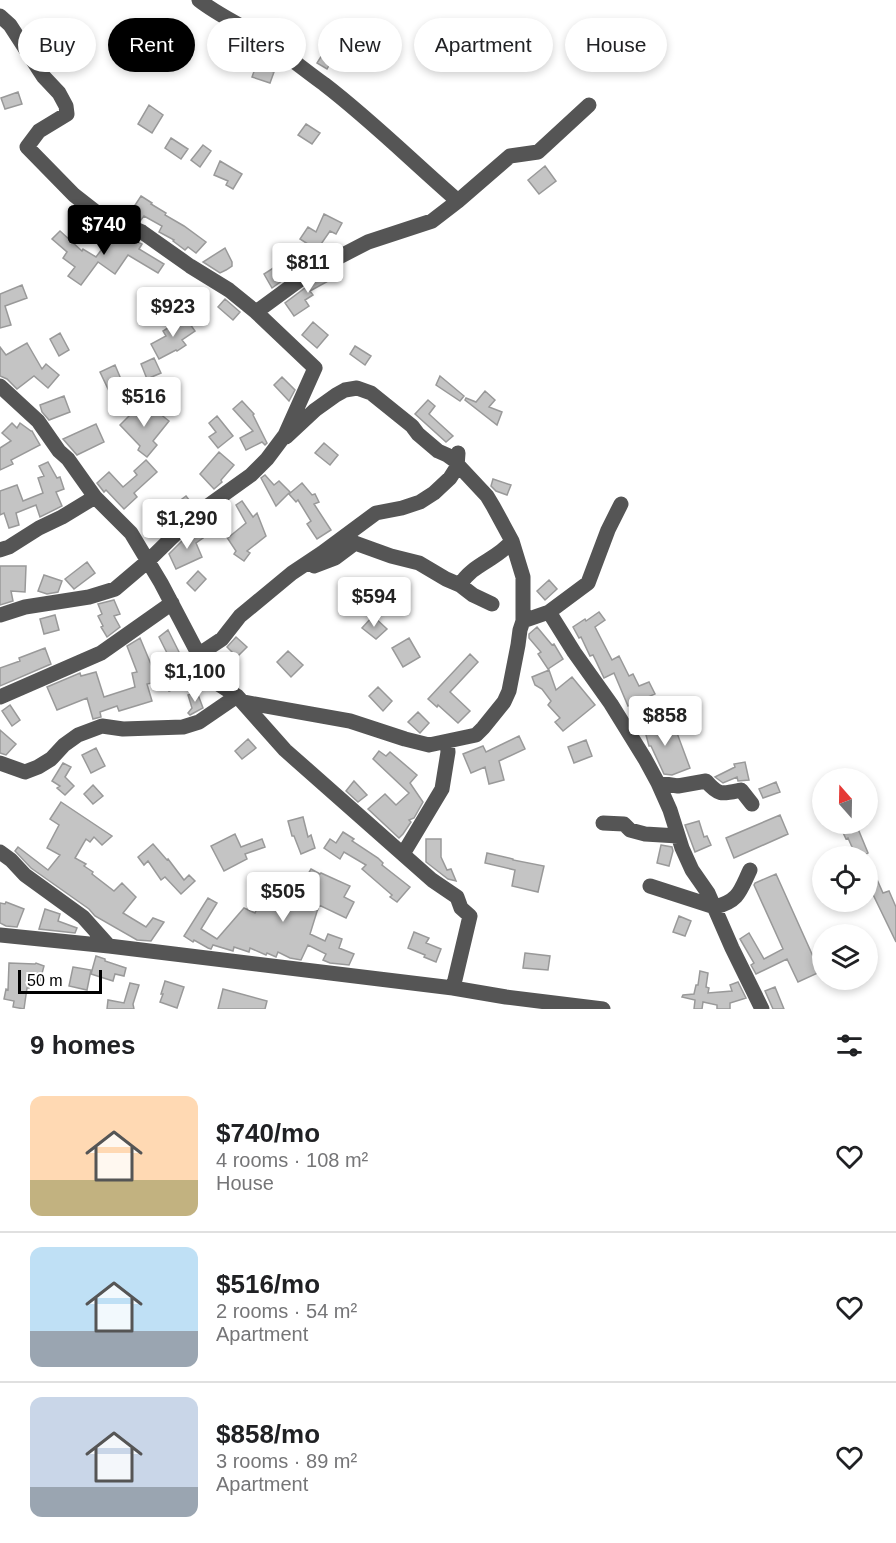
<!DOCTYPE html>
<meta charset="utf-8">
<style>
body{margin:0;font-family:Helvetica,sans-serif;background:#f6f6f6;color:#202124;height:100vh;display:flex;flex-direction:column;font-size:22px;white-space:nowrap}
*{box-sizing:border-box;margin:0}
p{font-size:20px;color:#757577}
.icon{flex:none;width:33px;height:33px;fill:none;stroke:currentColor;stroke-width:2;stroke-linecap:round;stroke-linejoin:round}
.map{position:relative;height:1009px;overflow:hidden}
.drawer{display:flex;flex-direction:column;background:#fff;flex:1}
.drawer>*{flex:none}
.guide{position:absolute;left:18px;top:18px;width:861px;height:54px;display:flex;gap:12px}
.needle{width:39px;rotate:340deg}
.buttons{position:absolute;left:812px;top:768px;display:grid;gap:12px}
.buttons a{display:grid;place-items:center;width:66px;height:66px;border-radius:50%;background:#fff;box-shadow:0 3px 9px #0003;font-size:30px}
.scale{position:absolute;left:18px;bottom:15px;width:84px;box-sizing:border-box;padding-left:6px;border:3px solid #000;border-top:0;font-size:16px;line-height:21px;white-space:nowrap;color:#000;-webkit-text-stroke:4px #fff;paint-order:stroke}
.price{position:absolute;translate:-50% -51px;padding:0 14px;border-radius:6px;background:#fff;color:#222;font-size:20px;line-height:39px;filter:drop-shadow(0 2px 3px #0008)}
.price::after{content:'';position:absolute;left:50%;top:36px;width:18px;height:14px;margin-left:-9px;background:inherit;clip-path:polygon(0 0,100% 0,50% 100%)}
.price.active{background:#000;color:#fff}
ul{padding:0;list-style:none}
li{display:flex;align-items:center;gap:18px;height:150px;padding:0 30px}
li+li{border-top:2px solid #e0e0e0}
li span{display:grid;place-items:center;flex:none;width:168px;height:120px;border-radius:12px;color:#555}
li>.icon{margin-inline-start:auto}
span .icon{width:72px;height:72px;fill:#fffc;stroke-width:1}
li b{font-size:26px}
h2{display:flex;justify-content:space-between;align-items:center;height:72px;padding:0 30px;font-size:26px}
.pill{padding:0 21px;border-radius:27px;background:#fff;box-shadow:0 3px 9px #0003;font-size:21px;line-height:54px}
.pill.active{background:#000;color:#fff}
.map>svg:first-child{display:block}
</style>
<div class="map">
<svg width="896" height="1009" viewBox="0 0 896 1009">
<rect width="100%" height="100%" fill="#fff"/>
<path fill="#c4c4c4" stroke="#999" stroke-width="1.5" d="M327 47 336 53 327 69 317 63Z
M256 66 274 72 270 83 252 77Z
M18 92 22 104 5 109 1 98Z
M149 105 163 115 152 133 138 124Z
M306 124 320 133 312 144 298 135Z
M171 138 188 149 181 159 165 148Z
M203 145 211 151 200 167 191 160Z
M220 161 242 174 233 189 226 185 228 181 214 175Z
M545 166 556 181 539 194 528 180Z
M141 196 152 203 151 204 166 213 165 215 184 226 206 242 196 253 188 247 185 250 173 241 174 240 159 232 162 226 144 216 140 221 128 216Z
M324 214 342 223 336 234 330 231 317 250 300 239 308 227 316 232Z
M112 230 142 244 139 249 164 264 158 273 128 255 115 274 98 262 81 285 68 276 75 267 63 258 67 252 52 239 60 231 82 251 83 249 96 257 102 249H103Z
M225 248 232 262V266L226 270 220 273 203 262Z
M281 263 290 275 272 288 264 274Z
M336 270 341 274 310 291 313 295 305 300 309 306 294 316 285 303 317 279Z
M22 285 27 298 5 306 11 325 0 328V294Z
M153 299 162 315 151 321 142 304Z
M225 299 240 312 233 320 218 307Z
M185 317 195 331 182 340 186 345 177 351 176 350 159 359 151 344 166 336 163 331Z
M313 322 328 335 317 348 302 335Z
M60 333 69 350 59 356 50 339Z
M27 343 42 369 46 364 59 375 48 388 34 376 17 389 7 379 0 376V347L6 355Z
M355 346 371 356 365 365 350 354Z
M154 358 161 373 147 379 141 364Z
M115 365 123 384 109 391 100 372Z
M440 376 464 396 460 401 436 385Z
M282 377 295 390 289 401 274 385Z
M485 391 495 400 489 407 502 412 497 425 465 400 466 398 476 402Z
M64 396 70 412 49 420 42 412 40 405Z
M428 400 435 406 429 414 453 436 446 442 415 414Z
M242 401 254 414 253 415 267 443 265 445 262 442 246 450 240 438 253 431 233 409Z
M135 402 148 417 154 409 169 421 153 441 157 445 147 457 138 450 140 446 120 425 131 414 127 409Z
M217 416 233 436 218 448 209 437 216 432 209 423Z
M12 423 17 428 20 423 31 431H32L40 445 11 460 13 464 0 470V448L11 441 2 433Z
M96 424 104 442 77 455 63 439Z
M324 443 338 455 330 465 315 453Z
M219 452 234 465 221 480 222 482 214 489 200 474Z
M146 460 157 472 134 493 137 497 124 509 106 490 104 492 97 483 109 472 123 487 137 475 134 471Z
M48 462 57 478 60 477 64 489 56 492 62 506 40 517 36 505 16 513 19 525 9 528 4 513 0 515V491L17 485 23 501 43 493 38 478 44 476 39 466Z
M265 475 274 485 279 481 290 492 276 506 261 478Z
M493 479 511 485 507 495 496 491 491 486Z
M302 483 312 495 315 494 319 502 314 504 331 530 317 539 307 524 311 521 298 500 296 502 289 494Z
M186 496 193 505 164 531 144 515 155 501 166 511Z
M242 501 253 517 257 513 266 536 247 551 250 553 244 561 234 554 236 551 226 536 229 537 246 523 236 505Z
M196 527 203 538 196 543 202 557 176 569 169 554Z
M87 562 95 573 74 589 65 579Z
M0 566H26L25 592 11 591 13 601 0 605Z
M198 571 206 579 195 591 187 583Z
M44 575 62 581 58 592 47 594 38 591Z
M549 580 557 589 545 600 537 591Z
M114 600 120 614 114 616 120 627 107 637 101 627 103 626 98 616 102 614 98 604Z
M599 612 605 620 595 627 612 660 619 656 629 676 633 674 639 686 649 682 655 694 628 706 614 673 604 678 593 655 590 656 581 637 579 638 573 627 585 619 586 621Z
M55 615 59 630 44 634 40 619Z
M373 616 387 629 376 639 362 628Z
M537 627 552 645 554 644 563 659 548 669 538 654 541 652 529 638V634Z
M168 630 182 658 188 655 195 669 191 670 192 672 182 675 186 685 169 691 165 680 147 684 152 701 119 711 117 706 100 712 101 717 93 719 87 698 57 710 47 687 80 673 81 676 96 672 104 697 135 687 132 673 137 672 127 646 140 638 153 669 172 663 159 637Z
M236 637 247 647 237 657 227 647Z
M409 638 420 657 403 667 392 648Z
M45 648 51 664 0 686V668L20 661 19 658Z
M288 651 303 665 291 677 277 662Z
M470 654 478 662 450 692 470 711 458 723 438 705 437 707 428 699Z
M549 670 556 690 572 677 595 705 563 731 555 722 560 718 548 705 551 701 542 689 535 685 532 677Z
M378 687 392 701 383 711 369 696Z
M197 692 203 708 190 715 188 713 192 708 188 695Z
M10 705 20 720 12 726 2 711Z
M418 712 429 723 420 733 408 722Z
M656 715 666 735 677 733 690 768 672 775 664 774 651 746H649L646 735 640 723Z
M0 730 16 744 6 755 0 753Z
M519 736 525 749 499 761 504 780 489 784 485 767 471 773 463 754 483 746 486 752Z
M248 739 256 748 242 759 235 751Z
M586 740 592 756 574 763 568 747Z
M96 748 105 766 91 773 82 755Z
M379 751 386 756 390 752 417 775 410 783 423 802 414 818 409 820 411 822 403 834 399 838 368 809 385 794 396 805 409 793 373 759Z
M745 762 749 780 738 781 737 777 723 783 715 777 735 767 734 764Z
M63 763 71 767 65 777 74 786 65 795 57 788 60 786 52 781Z
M354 781 367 795 358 802 346 791Z
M776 782 780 792 763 798 759 789Z
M93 785 103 796 93 804 84 794Z
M61 802 112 836 102 845 94 837 90 842 86 839 75 858 86 864 84 866 93 872 92 874 114 891 122 883 136 897 123 913 146 927 153 918 164 922 151 941 137 940 95 916 89 909 31 868 15 851 18 847 48 870 60 855 47 848 59 825 50 819Z
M780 815 788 834 734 858 726 838Z
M303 817 308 837 311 835 315 848 301 854 294 836H292L288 821Z
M699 821 704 837 707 836 711 845 695 852 685 825Z
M839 824H856L868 853 866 854 867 856H856L848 838 846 839Z
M343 832 354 839 352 841 378 858 383 863 382 865 410 887 397 902 390 897 392 895 362 869 366 865 344 852 340 859 324 848 330 839 336 843Z
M235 834 241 847 262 839 265 847 245 854 247 859 224 871 211 846Z
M426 839H441V857L447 870 451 869 456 881 448 879 426 862Z
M153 844 167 860 168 859 184 880 189 875 195 881 181 894 165 877 161 880 148 861 144 865 138 857Z
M661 845 672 847 673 851 669 866 657 863Z
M487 853 513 859V860L544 866 538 892 512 886 515 870 485 863Z
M867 857 883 893 889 891 896 907V942L867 882Z
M311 869 320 874 321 873 350 886 344 897 354 902 346 918 319 905 310 934 325 941 328 934 342 939 339 948 354 954 349 965 330 963 323 960 326 954 308 945 301 960 290 958 278 952 276 957 267 953 266 955 250 948 249 952 234 947 233 951 213 945 211 949 208 948 194 940 193 942 184 936 208 898 217 903 201 929 217 939 244 908 255 913 260 902 263 903 268 893 277 897 279 894 292 901Z
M776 874 820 972 798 982 787 959 756 974 751 965 754 963 740 939 749 933 764 959 783 949 754 885 755 883Z
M6 902 24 909 17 927 6 926 0 923V903L5 904Z
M45 909 60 914 58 921 77 928 75 933 39 929Z
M679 916 691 921 685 936 673 932Z
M414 932 429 938 426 943 441 949 436 962 424 957 425 955 408 948Z
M525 953 550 956 548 970 523 968Z
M96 956 105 959V961L126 968 124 976 115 974 113 981 91 974Z
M9 963 35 964 36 963 44 966 40 981 30 979 29 988H27L24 1009 13 1007 14 1001 4 999 6 989 8 990Z
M73 967 91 970 87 990 69 986Z
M700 971 708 973 706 987 709 988 708 993 732 991 730 985 738 982 746 998 730 1003V1009H717V1005L703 1002 702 1009H694L695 1000 682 997 683 995 694 994 696 985H698Z
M165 981 184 987 177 1008 160 1002 163 994H161Z
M130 983 139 985 133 1004 134 1009H107L108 1000 124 1003Z
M775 987 784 1009H773L765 991Z
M223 989 267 1001 265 1009H218Z"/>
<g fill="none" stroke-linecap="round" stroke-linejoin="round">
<path stroke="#555" stroke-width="15" d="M199 0C218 15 241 25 261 38 283 52 303 69 324 84 371 120 413 162 458 201
M0 16 10 25 43 76 59 93 66 106 67 114 39 131 27 147 74 195 97 213 142 232 190 266 229 290 256 312 315 368 285 435 267 459 251 475 195 515 148 561 115 589 89 597 25 607 0 615
M256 312 312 271 368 242 432 221 458 201 510 156 538 152 589 105
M0 386 38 421 59 451 68 459 95 497 131 533 161 583 212 680 237 696 285 750 432 880 457 897 461 908 470 916 453 988
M286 437 315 410 336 395 345 390 357 388 371 393 412 426 418 434 438 451 447 455 454 460
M0 550 9 547 39 528 62 517 95 497
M314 566 335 558 355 543 391 556 419 563 446 579 460 585 473 595 492 604
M460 585C472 564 497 560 512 541
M549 612 574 652 611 704 645 759 658 783 670 810 682 848 692 870 708 893 732 948 762 1009
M523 621 549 612 588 583 608 530 621 504
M198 655 222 639 240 616 292 573 322 553 376 513 402 508 420 502 434 493 450 478 457 467 458 453
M0 697 101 653 172 603
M243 702 350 721 405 739 429 745 476 735 483 728 504 702 509 691 518 645 520 630 523 621V577L512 541 493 506 487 496 458 465
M0 763 25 772 38 767 51 759 64 745 78 735 102 726 123 729 183 727 199 722 237 696
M658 783 678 786 706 781C719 796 722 794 741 790L752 804
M603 823 624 824 630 830 645 834 678 836
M0 852 11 860 25 875 83 917 109 946
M403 854 442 789 448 752 447 742
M650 886 715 907C739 901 740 891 750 870
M0 935 109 946 453 988 506 997 603 1009"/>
</g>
</svg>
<div class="buttons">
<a><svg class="needle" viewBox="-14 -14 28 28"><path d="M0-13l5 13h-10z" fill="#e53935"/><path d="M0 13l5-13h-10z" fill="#757577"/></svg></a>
<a><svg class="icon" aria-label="locate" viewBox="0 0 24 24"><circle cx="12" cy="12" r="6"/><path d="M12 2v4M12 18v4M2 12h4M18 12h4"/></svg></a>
<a><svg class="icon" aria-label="layers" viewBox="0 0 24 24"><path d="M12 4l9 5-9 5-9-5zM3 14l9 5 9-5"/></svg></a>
</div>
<div class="scale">50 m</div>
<b class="price active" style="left:104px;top:256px">$740</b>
<b class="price" style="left:308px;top:294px">$811</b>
<b class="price" style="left:173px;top:338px">$923</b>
<b class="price" style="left:144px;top:428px">$516</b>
<b class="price" style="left:187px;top:550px">$1,290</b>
<b class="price" style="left:374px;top:628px">$594</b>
<b class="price" style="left:195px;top:703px">$1,100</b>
<b class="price" style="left:665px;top:747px">$858</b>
<b class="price" style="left:283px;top:923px">$505</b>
<div class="guide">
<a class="pill">Buy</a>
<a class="pill active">Rent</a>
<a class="pill">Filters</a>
<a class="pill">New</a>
<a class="pill">Apartment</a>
<a class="pill">House</a>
</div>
</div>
<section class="drawer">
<h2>9 homes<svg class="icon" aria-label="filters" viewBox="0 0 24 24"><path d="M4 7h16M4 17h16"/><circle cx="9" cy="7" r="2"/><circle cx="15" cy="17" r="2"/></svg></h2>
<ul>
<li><span style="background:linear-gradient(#ffd9b3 70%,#c2b280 0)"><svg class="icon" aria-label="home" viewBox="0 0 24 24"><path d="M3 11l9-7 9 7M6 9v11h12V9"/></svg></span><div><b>$740/mo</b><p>4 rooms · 108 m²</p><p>House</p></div><svg class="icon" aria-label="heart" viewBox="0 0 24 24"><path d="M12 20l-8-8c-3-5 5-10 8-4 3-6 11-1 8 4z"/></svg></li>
<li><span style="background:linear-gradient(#bfe0f5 70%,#9aa5b1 0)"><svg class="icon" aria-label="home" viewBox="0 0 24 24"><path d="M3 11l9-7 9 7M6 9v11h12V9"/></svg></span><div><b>$516/mo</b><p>2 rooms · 54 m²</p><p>Apartment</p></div><svg class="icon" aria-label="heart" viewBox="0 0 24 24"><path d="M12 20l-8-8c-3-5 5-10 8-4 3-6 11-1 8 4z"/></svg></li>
<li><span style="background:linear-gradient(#c9d6e8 75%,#9aa5b1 0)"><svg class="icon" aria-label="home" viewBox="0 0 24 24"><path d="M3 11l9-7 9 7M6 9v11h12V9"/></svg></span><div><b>$858/mo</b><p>3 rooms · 89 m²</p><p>Apartment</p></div><svg class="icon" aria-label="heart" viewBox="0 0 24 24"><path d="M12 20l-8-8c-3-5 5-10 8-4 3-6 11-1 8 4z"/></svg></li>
</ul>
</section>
